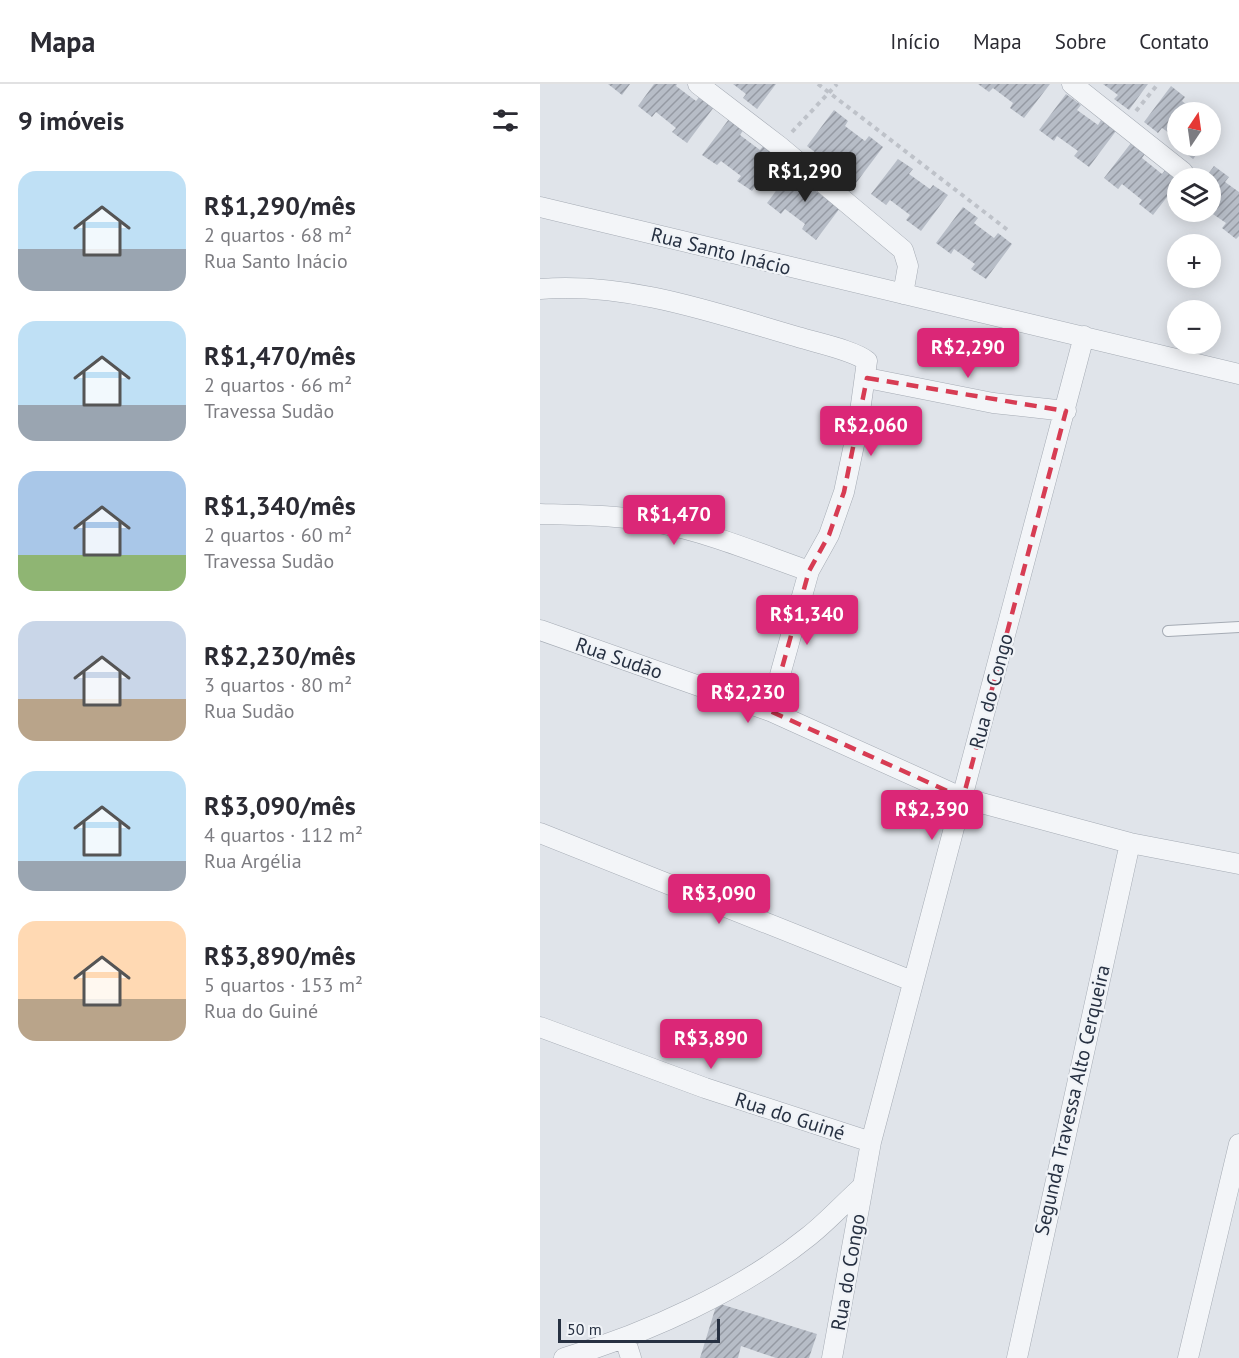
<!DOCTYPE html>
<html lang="pt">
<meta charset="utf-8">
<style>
body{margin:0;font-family:"PT Sans",sans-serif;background:#f2f2f3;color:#2b2b33;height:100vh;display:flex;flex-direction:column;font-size:22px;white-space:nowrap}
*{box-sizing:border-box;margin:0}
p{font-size:20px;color:#7c7c81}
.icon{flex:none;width:33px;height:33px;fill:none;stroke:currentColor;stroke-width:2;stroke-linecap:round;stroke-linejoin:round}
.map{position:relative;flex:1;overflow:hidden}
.side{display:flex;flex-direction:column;background:#fff;width:540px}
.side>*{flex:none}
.needle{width:39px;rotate:13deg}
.buttons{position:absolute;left:627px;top:18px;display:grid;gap:12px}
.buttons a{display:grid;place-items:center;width:54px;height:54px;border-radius:50%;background:#fff;box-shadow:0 3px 15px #0003;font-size:30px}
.scale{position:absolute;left:18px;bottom:15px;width:162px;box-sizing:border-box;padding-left:6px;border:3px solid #273142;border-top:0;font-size:16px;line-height:21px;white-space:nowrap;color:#273142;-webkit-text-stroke:4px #f0f3f7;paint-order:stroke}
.price{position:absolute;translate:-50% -51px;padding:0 14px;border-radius:6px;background:#db2777;color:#fff;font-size:20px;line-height:39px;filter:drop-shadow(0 2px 3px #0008)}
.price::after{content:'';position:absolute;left:50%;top:36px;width:18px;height:14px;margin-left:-9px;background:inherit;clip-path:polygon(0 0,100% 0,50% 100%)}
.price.current{background:#222;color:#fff}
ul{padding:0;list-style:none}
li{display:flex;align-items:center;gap:18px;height:150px;padding:0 18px}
li span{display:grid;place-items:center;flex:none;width:168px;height:120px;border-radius:18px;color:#555}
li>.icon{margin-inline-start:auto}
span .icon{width:72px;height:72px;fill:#fffc;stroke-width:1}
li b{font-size:26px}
h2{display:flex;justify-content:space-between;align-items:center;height:72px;padding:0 18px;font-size:26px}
header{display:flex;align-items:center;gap:36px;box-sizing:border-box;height:84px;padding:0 30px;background:#fff;border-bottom:2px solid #e1e1e2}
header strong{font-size:28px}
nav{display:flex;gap:33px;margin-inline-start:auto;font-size:21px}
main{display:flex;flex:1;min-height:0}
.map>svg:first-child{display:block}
</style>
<header>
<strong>Mapa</strong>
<nav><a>Início</a><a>Mapa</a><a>Sobre</a><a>Contato</a></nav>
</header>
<main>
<section class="side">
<h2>9 imóveis<svg class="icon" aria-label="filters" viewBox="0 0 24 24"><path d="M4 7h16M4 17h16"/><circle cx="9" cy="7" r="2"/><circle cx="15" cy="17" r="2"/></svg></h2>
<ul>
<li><span style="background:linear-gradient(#bfe0f5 65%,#9aa5b1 0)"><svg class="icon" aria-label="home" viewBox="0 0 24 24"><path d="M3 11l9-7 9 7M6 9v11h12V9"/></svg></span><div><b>R$1,290/mês</b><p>2 quartos · 68 m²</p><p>Rua Santo Inácio</p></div></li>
<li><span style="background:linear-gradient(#bfe0f5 70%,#9aa5b1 0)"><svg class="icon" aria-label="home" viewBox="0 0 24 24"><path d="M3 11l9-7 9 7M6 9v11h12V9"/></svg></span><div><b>R$1,470/mês</b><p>2 quartos · 66 m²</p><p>Travessa Sudão</p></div></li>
<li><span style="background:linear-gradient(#a9c7e8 70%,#8fb573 0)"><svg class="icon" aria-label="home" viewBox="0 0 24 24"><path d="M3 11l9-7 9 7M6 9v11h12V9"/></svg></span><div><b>R$1,340/mês</b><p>2 quartos · 60 m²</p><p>Travessa Sudão</p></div></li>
<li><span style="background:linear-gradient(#c9d6e8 65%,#b9a48a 0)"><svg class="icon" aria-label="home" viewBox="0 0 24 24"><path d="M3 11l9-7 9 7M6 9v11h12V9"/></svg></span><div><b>R$2,230/mês</b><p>3 quartos · 80 m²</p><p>Rua Sudão</p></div></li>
<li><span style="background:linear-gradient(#bfe0f5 75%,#9aa5b1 0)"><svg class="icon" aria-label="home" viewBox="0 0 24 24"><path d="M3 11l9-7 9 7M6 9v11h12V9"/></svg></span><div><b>R$3,090/mês</b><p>4 quartos · 112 m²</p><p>Rua Argélia</p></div></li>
<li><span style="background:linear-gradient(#ffd9b3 65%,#b9a48a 0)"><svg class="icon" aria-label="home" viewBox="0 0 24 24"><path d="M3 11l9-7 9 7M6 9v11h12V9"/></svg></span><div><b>R$3,890/mês</b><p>5 quartos · 153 m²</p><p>Rua do Guiné</p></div></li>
</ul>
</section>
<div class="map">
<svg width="699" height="1274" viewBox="0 0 699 1274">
<defs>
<pattern id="building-hatch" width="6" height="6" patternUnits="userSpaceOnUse" patternTransform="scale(1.5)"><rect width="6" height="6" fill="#b7bdc7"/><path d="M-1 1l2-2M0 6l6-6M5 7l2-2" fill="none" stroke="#959aa3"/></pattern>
</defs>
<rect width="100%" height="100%" fill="#e0e4ea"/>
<path fill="url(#building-hatch)" d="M68 0H90L82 11Z
M114 0H137L136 2 156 17 160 12 174 23 147 59 132 48 136 44 116 28 112 33 98 22Z
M193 0H236L217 25 203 14 206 10Z
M438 0H510L484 34 470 24 473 19 453 4 449 8Z
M563 0H608L589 26 574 15 578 11Z
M631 2 645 13 642 17 656 28H638V55L622 44 618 49 604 38Z
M526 10 541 21 537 26 558 41 561 36 576 47 549 83 534 72 538 67 517 52 514 57 499 46Z
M294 26 308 37 305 42 325 57 329 52 343 63 316 99 302 88 305 83 285 68 281 73 267 62Z
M670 32 680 39 670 52Z
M189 35 204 45 200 51 220 66 224 61 239 72 212 107 197 97 201 92 181 77 177 81 162 71Z
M591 59 605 70 602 74 622 90 626 85 638 94V99L613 131 599 120 602 116 582 100 578 105 564 94Z
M640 62H663L653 75 639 64Z
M358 75 373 85 369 90 390 105 393 101 408 111 381 147 366 136 370 131 350 116 346 121 331 110Z
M674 82 689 93 685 98 699 108V152L696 155 682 144 686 139 670 128V94H665Z
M254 83 269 94 265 99 285 114 289 109 303 120 276 156 262 145 265 140 245 125 241 130 227 119Z
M423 123 438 134 434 139 454 154 458 149 472 160 446 195 431 185 435 180 414 165 411 170 396 159Z
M177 1219 277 1250 269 1274H236L201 1262 198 1274H160Z"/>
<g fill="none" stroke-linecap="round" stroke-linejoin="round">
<defs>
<path id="lane" d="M628 547 699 543"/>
<path id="street" d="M158 0 239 62 363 166 368 182 363 210
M532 0 643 88
M0 123 699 290
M0 205C89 198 175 229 258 253 277 259 313 266 327 277L318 342 304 408 289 451 269 487 230 627
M327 294 453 319 526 327
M0 430C40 431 80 431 119 439 171 449 220 470 269 487
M0 546 230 627 423 714 590 759 699 780
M0 749 372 897
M0 943 165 1004 331 1058
M85 1255 91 1274
M24 1274C108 1249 201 1207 269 1152 288 1137 305 1118 323 1102
M292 1274 331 1058 544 252
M477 1274 590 759
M648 1274 699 1060"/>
</defs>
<use href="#lane" stroke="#a5abb4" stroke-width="12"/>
<use href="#street" stroke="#a5abb4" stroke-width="21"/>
<path stroke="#bec2c9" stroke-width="4" stroke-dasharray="4.5 4.5" stroke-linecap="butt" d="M278 0 469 147
M596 27 618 0
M252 48 297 0"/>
<use href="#lane" stroke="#f3f5f8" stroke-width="10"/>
<use href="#street" stroke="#f3f5f8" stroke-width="20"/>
</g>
<path fill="none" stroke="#d73c53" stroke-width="4.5" stroke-dasharray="12 8" stroke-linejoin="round" d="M327 294 526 327 423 714 230 627 269 487 289 451 304 408Z"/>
<g text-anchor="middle" stroke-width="4.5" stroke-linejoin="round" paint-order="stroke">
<g font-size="20" fill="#273142" stroke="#f0f3f7">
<text transform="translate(181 167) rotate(14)" y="7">Rua Santo Inácio</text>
<text transform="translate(79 574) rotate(19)" y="7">Rua Sudão</text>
<text transform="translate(451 607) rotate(-75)" y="7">Rua do Congo</text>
<text transform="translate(532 1016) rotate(-77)" y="7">Segunda Travessa Alto Cerqueira</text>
<text transform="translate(250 1032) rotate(18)" y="7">Rua do Guiné</text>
<text transform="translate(308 1188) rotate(-80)" y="7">Rua do Congo</text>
</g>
</g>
</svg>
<div class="buttons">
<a><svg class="needle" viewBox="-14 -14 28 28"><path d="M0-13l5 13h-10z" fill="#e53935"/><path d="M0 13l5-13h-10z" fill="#7c7c81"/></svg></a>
<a><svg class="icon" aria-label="layers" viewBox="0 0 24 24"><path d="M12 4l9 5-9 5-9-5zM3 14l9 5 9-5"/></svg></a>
<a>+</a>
<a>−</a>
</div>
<div class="scale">50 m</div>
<b class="price current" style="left:265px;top:119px">R$1,290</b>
<b class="price" style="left:428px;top:295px">R$2,290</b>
<b class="price" style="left:331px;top:373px">R$2,060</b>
<b class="price" style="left:134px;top:462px">R$1,470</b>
<b class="price" style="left:267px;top:562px">R$1,340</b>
<b class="price" style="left:208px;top:640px">R$2,230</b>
<b class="price" style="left:392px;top:757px">R$2,390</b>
<b class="price" style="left:179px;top:841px">R$3,090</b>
<b class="price" style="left:171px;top:986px">R$3,890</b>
</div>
</main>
